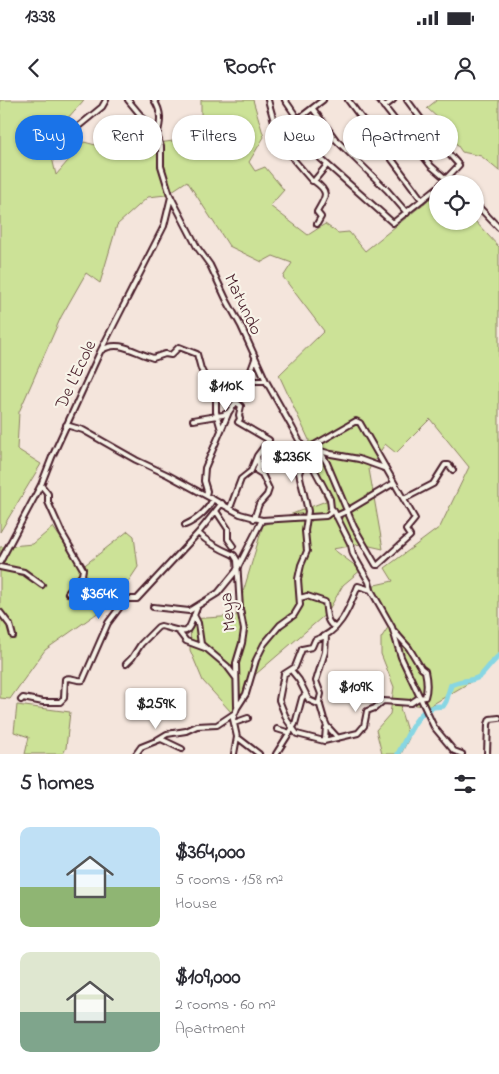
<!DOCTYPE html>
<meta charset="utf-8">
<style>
body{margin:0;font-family:"Indie Flower",sans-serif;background:#f2f2f3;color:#2b2b33;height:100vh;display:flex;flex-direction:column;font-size:19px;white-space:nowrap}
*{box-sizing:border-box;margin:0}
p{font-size:16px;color:#7c7c81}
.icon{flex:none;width:28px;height:28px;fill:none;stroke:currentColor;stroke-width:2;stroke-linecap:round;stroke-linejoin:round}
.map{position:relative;height:654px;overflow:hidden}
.drawer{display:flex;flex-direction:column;background:#fff;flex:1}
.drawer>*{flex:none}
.guide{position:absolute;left:15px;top:15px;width:470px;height:45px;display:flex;gap:10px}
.buttons{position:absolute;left:429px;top:75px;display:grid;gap:10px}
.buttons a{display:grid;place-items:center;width:55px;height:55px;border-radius:50%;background:#fff;box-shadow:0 1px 4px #0004;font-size:25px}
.price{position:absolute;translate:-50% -42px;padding:0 11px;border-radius:5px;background:#fff;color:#222;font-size:16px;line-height:32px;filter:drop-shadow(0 1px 2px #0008)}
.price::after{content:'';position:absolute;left:50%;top:30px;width:15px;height:11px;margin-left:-8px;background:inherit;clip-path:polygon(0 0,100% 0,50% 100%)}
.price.selected{background:#1a73e8;color:#fff}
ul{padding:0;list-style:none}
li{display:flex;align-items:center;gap:15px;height:125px;padding:0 20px}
li span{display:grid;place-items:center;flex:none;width:140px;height:100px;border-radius:10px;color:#555}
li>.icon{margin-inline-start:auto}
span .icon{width:60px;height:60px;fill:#fffc;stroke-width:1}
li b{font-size:21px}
h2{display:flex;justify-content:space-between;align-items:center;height:60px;padding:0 20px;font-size:21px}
.chip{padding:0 18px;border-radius:22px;background:#fff;box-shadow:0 1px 4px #0004;font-size:18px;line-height:45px}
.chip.selected{background:#1a73e8;color:#fff}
.status{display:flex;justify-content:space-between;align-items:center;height:35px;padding:0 25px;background:#fff;direction:ltr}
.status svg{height:14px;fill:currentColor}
header{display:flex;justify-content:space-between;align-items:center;height:65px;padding:0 20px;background:#fff;font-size:22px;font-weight:800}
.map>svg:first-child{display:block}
</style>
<div class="status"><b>13:38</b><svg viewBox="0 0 49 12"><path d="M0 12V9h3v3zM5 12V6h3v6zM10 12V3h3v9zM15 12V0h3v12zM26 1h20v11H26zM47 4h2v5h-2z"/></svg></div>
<header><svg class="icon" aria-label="back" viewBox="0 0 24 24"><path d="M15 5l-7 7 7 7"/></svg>Roofr<svg class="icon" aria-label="person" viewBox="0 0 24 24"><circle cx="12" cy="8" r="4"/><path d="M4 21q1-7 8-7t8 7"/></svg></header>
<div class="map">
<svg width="499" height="654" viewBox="0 0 499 654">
<rect width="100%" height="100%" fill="#f4e5dc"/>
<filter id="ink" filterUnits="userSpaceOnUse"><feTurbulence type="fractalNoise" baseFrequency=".02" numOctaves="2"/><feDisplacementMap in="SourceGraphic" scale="10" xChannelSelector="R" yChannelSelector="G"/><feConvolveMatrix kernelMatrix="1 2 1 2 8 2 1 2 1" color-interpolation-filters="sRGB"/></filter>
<g filter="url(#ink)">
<path fill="#cce297" stroke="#8b8061" d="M0 0H84L48 40 56 75 84 42 142 57 151 44 173 41 201 16V0H253L264 37 249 62 255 71 265 67 284 90 270 106 308 135 325 124 338 133 349 132 365 151 437 93 438 121H475L499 147V556L484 574 428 607 405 603 400 608 409 638 401 654H382L376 630 390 614 394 587 381 554V538L391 523 374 490 375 485 393 481 385 468 440 427 469 367 430 319 396 353 385 344 369 369 383 449 361 444 333 449 361 470 343 485 327 513 256 574 231 612 203 581 190 550 191 519 236 516 263 425 326 401 307 357 309 340 279 275 324 231 283 177 292 163 273 156 262 162 229 146 187 81 166 95 148 97 117 125 100 183 86 173 61 217 19 312 17 349 41 364 0 432Z
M437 0H499V71L481 56 462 52 440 20 427 8Z
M53 427 81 468 128 431 134 436 138 467 126 485 106 507 45 550 10 599 0 598V447L33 444Z
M17 605 70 612 66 648 63 654H25L29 637 14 632Z"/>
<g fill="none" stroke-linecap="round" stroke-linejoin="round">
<path stroke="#87d6e3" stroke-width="5.5" d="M398 654C405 642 416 612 431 608 434 606 439 606 443 606L446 601 451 585C459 580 471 582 479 577 485 573 491 562 499 556"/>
<defs>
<path id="street" d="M128 0 157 35 161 47V66L170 95 197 147 210 165 226 199 241 226 266 281 293 329 330 399 331 408 334 411 351 445 353 454 369 482 371 490 392 527 401 557 434 627 454 651 462 654
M154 0C162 12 161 22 157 35
M268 0 277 32 294 60 312 81H314L327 65
M285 0 298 19 320 58 393 123 438 87
M348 0 422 100
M379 0 431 66 452 84
M407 0 438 42 459 65 441 84
M384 7 393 0
M313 9 336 40 387 90 407 113
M273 37 277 32 293 23 323 0
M49 54 63 39 102 7 106 0
M314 81C331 93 325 97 317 112L321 117 317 124
M475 103 499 128
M102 250C119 239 135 253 153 258L165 254 171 255 179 247 197 254 201 269 207 281 242 290
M248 278 256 281H266
M216 296V312L221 330
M193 320 223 315 229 312
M66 325 83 330 136 360 168 375 240 414 262 420 326 416 330 413 331 408
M304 350 316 344 327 363 354 427 376 465H378L410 436 406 430 415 419 360 323 356 321 316 344
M321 351 331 354 359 359 384 368
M41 385 48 394V402L62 433 83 469 82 475 68 493
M206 395 207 391 204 381 205 368 229 312 236 302
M404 399 433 384 445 365H449L453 370
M230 408 241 379 251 371 257 356
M216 411 228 429V439L233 446
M336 416 347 411 394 383
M254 419 259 404 267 395 269 389 262 374 257 371 259 365 257 356 269 340 238 322 240 319 239 315 241 306 236 302 247 281 255 259
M185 425C197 420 208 410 213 399
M198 433C208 443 222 450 234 455L237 460 240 509 244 530 242 543 236 563 237 606
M0 462 41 385 52 357 100 252 164 126 171 97
M0 467 24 472 42 485
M371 490 358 486C349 508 340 533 315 540L312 547 302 549 295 567 284 574 279 600 287 620 297 634 324 641 358 633 364 626 367 611 375 608 383 601 411 603 420 597
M300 498 307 496 325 502C327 511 325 523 335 527
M153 507 189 511 218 493 236 471 262 420
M0 512 10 525 13 536
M194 515 198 523 201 544 227 566 236 578
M394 531 409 548 421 568 425 571C427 580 428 588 425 597L420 598
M179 532 186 541 205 548
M326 536 325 552 316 581 321 594 319 602 324 619 327 626 338 638
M126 564 132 558 141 544 158 527 161 526C192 534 185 537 197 508
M306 595 309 600 320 605
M21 600 23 598 43 602H60L64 598 65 579C71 576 77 582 83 580L108 523 126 499H137L199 432 222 403
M234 623 248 618
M277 629 290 633
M237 637 259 654
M157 640 167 634 186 631 197 626 217 625 235 613
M324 641C327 635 324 631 327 626
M136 654 141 647 161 639 182 649
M234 654 237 637 233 619 237 608 246 594 256 560 264 544 280 525 294 515 300 505 298 479 301 465 307 451 305 431 308 411 299 373 306 355
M276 654 295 624 302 598 306 594 299 580 291 570
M487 654 488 624 490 619 499 618"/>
</defs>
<use href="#street" stroke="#4a1f2b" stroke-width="8"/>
<use href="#street" stroke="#f7f3e8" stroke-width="4"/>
</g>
</g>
<g text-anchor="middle" stroke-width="4.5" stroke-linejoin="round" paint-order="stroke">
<g font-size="18" fill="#4a1f2b" stroke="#f7f3e8">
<text transform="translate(244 204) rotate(64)" y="6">Matundo</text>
<text transform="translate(75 274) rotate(-65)" y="6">De L'Ecole</text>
<text transform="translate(227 512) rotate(-96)" y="6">Meya</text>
</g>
</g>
</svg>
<div class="buttons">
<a><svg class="icon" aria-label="locate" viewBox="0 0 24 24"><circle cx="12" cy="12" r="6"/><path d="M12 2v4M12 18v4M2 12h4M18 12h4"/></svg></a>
</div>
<b class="price" style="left:226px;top:312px">$110K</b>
<b class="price" style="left:292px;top:383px">$236K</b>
<b class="price selected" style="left:99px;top:520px">$364K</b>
<b class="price" style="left:356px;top:613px">$109K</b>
<b class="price" style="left:156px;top:630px">$259K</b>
<div class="guide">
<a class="chip selected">Buy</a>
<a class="chip">Rent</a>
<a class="chip">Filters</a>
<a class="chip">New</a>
<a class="chip">Apartment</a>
</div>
</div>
<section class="drawer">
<h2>5 homes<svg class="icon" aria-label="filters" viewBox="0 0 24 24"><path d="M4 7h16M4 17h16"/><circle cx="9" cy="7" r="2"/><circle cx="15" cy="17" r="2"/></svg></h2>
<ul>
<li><span style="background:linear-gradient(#bfe0f5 60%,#8fb573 0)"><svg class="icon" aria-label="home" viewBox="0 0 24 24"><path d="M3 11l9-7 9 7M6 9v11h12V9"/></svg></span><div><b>$364,000</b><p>5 rooms · 158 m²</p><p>House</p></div></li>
<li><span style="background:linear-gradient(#dfe7d0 60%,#7fa58c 0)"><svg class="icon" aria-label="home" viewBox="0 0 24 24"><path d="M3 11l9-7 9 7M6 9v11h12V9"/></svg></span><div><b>$109,000</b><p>2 rooms · 60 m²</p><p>Apartment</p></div></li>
</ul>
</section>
